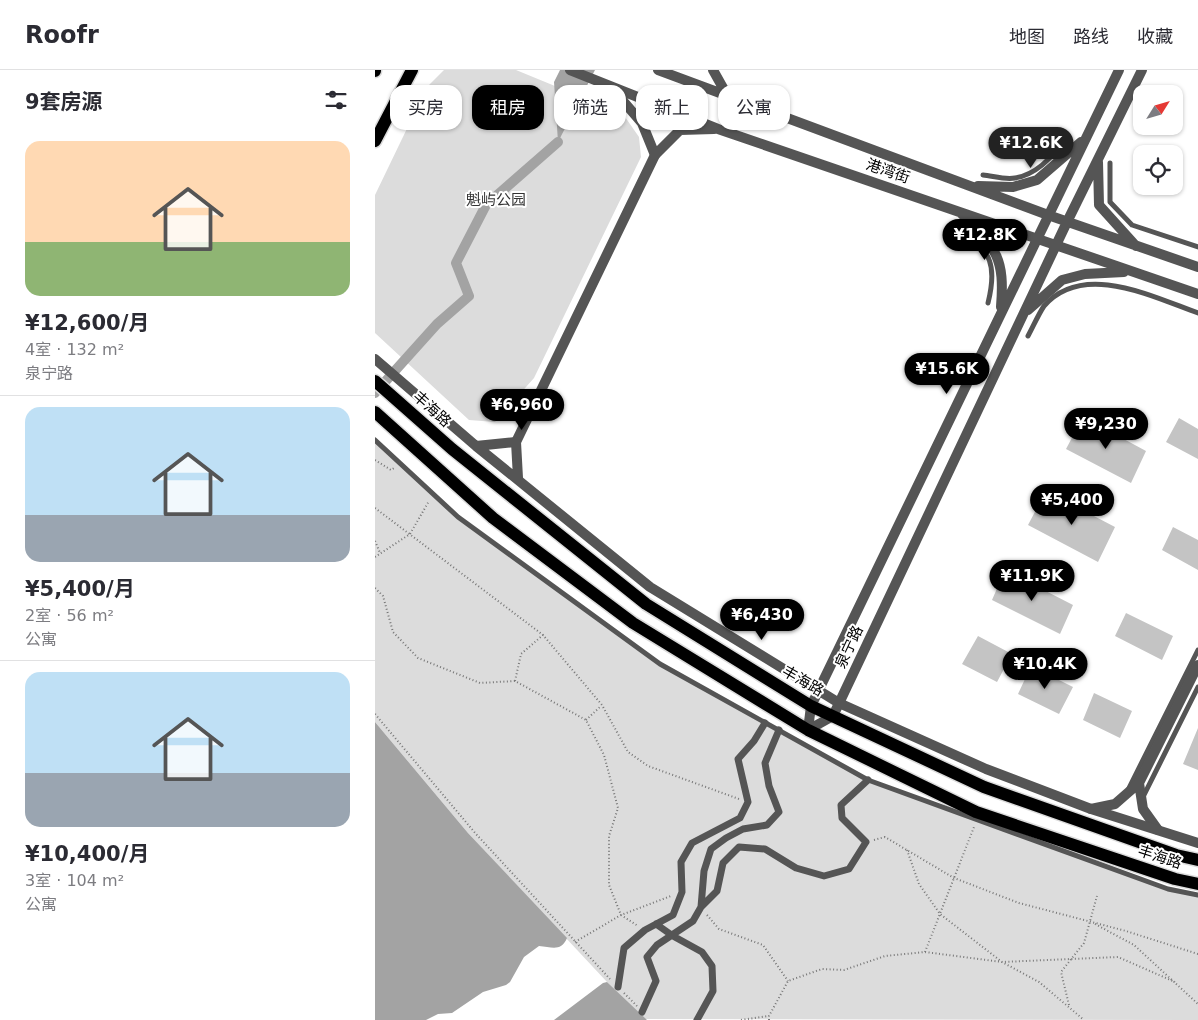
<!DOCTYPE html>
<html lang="zh">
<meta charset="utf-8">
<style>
body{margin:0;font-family:"DejaVu Sans","Noto Sans SC",sans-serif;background:#f2f2f3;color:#2b2b33;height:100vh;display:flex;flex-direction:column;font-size:19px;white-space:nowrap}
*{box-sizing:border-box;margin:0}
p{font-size:16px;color:#7c7c81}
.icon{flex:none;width:28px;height:28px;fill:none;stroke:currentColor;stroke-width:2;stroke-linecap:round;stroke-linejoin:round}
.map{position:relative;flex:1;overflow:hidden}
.details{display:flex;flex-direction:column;background:#fff;width:375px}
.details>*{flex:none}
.hud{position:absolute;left:15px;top:15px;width:475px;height:45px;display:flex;gap:10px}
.needle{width:32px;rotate:53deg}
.controls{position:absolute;left:758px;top:15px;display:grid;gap:10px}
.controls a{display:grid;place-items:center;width:50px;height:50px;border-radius:10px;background:#fff;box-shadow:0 1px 4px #0004;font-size:25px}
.price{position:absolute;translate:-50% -42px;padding:0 11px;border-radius:18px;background:#000;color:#fff;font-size:16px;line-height:32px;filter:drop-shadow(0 1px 2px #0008)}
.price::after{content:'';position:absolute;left:50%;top:30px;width:15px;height:11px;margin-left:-8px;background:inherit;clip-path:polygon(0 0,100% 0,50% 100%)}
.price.current{background:#222;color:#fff}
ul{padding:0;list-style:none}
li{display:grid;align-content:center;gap:10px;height:265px;padding:0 25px}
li+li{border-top:1px solid #e1e1e2}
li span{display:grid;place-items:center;height:155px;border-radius:15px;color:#555}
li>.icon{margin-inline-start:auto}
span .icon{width:90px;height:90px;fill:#fffc;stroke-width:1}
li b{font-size:21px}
h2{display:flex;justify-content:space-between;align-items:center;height:60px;padding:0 25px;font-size:21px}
.chip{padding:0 18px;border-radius:15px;background:#fff;box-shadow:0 1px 4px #0004;font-size:18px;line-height:45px}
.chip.current{background:#000;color:#fff}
header{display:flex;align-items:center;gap:30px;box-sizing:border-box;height:70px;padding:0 25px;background:#fff;border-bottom:1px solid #e1e1e2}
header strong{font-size:24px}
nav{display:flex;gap:28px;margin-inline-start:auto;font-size:18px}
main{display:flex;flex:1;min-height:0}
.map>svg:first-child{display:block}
</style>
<header>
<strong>Roofr</strong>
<nav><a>地图</a><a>路线</a><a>收藏</a></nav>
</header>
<main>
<section class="details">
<h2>9套房源<svg class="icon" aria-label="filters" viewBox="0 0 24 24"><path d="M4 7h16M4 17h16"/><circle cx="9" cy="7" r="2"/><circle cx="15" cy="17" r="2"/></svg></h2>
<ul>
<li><span style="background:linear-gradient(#ffd9b3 65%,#8fb573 0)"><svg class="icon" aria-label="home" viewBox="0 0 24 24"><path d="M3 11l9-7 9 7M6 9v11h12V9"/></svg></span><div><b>¥12,600/月</b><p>4室 · 132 m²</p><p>泉宁路</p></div></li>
<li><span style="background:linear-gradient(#bfe0f5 70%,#9aa5b1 0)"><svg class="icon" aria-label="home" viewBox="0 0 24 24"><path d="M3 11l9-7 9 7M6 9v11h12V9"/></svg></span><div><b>¥5,400/月</b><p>2室 · 56 m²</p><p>公寓</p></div></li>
<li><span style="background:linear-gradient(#bfe0f5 65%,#9aa5b1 0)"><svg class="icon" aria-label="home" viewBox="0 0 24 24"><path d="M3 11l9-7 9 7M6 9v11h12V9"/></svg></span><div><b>¥10,400/月</b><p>3室 · 104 m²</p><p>公寓</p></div></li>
</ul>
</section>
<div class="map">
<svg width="823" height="950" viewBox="0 0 823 950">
<rect width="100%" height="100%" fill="#fff"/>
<path fill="#dcdcdc" d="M69 0H141L248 44 264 67 266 87 159 308 120 352 94 350 0 263V125L52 17Z
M0 370 83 447 285 594 493 710 793 819 823 825V950L270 949 232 912 93 763 0 652Z"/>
<path fill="#a3a3a3" d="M185 0H220L183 72 179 12Z
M0 652 93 763 192 868C186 882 177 877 164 876L149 887 135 912 131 915 108 922 77 943 63 944 51 950H0Z
M232 912 272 950H179L228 913Z"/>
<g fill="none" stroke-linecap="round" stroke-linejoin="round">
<path stroke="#a3a3a3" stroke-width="10" d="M0 323 62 254 94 226 81 193 111 135 183 72"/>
</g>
<path fill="#c4c4c4" d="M708 347 771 381 756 413 691 379Z
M804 348 823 359V389L791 372Z
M671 421 740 457 723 492 653 455Z
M798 457 823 470V500L787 480Z
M630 500 698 535 685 564 617 530Z
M751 543 798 566 787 590 740 566Z
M603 566 637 584 622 612 587 594Z
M656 596 698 617 684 644 643 624Z
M719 623 757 641 745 668 708 650Z
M823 658V700L808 694Z"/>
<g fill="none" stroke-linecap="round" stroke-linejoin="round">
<defs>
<path id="primary" d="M0 1V0
M0 71 37 0
M0 311 77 379 271 534 436 636 609 717 801 785 823 790
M0 342 118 448 258 553 433 660 601 742 800 809 823 814"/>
</defs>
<use href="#primary" stroke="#dbdbdb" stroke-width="15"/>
<path stroke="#777" stroke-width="2" stroke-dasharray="1 2.5" stroke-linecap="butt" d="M0 390 16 400 19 398
M0 438 168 565 227 635 253 682 273 696 364 729
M0 471 5 483
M0 487 35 464 54 431
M0 518 8 526 18 562 43 588 105 613 140 611 211 650 229 685 243 738 234 766V815L246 845 263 856
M140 611 146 584 168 565
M0 644 101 764 235 909
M211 650 226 636
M499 770 510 767 579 808 644 833 751 861 823 884
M532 780 544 814 565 844 627 892 743 887 800 912
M332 845 344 859 388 875 413 911
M720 854 759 875 823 934
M200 872 246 845 296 826
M550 882 599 757
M249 923 262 936
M694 935 686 902 709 873 722 826
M366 950 393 946
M394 950V946L413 911 447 899 469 900 510 886 550 882 627 892 664 912 709 950"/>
<path stroke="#555" stroke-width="5" d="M735 93V132L757 155 823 177
M608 105C618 106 630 110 640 108 663 104 677 86 692 69
M585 160C617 180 622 197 613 233
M653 266C658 257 663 245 669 236 708 191 778 227 823 243
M0 370 83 447 285 594 493 710 793 819 823 825
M754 718 823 580
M768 727 823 617"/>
<path stroke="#555" stroke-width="7" d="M326 837 342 821 348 793 364 777 390 779 421 798 449 806 474 799 491 772 467 748 466 735 493 710
M281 854 298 866 327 882 337 896 338 921 322 950
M243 917 249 878 270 860 298 845 307 822 306 792 317 773 365 748 373 732 363 689 379 671 390 653
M267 942 281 911 272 887 282 875 318 851 326 837 329 801 336 779 351 768 368 759 392 755 404 742 394 716 390 693 404 660"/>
<path stroke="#555" stroke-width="10" d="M141 372 280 85
M764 713 823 595
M716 739 740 734 764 713 768 739 783 760"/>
<path stroke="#555" stroke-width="10" d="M195 0 343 59 823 224
M283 0 673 145 823 197
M338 0 352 25
M236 17 267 53 280 85 305 60 339 59
M723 92 724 135 761 176
M603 116 638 117 662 110 706 72
M586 143C621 179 630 186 626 237
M653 240 687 210 710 204 749 202
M0 289 101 376 275 517 464 633 611 699 716 739 823 773
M101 376 141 372 143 408
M433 660 458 646 692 152 767 0
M433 660 436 636 744 0"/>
<use href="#primary" stroke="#000" stroke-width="12"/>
</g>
<g text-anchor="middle" stroke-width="4" stroke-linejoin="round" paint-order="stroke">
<g font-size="15" fill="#000" stroke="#fff">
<text transform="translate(513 101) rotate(19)" y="5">港湾街</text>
<text transform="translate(57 339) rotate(42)" y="5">丰海路</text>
<text transform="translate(474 577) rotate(-65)" y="5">泉宁路</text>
<text transform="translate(428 611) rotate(30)" y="5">丰海路</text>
<text transform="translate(785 787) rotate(18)" y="5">丰海路</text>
</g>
<g font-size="15" fill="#333" stroke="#fff">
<text x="121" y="135">魁屿公园</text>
</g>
</g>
</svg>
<div class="controls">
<a><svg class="needle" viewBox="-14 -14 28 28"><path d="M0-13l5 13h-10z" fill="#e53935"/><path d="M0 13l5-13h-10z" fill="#7c7c81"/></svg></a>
<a><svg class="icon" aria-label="locate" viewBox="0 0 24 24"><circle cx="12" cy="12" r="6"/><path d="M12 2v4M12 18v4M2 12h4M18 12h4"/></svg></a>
</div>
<b class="price current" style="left:656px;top:99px">¥12.6K</b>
<b class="price" style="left:610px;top:191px">¥12.8K</b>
<b class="price" style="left:572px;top:325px">¥15.6K</b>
<b class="price" style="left:147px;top:361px">¥6,960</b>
<b class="price" style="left:731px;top:380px">¥9,230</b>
<b class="price" style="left:697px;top:456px">¥5,400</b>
<b class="price" style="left:657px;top:532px">¥11.9K</b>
<b class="price" style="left:387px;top:571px">¥6,430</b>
<b class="price" style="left:670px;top:620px">¥10.4K</b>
<div class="hud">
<a class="chip">买房</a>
<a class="chip current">租房</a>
<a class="chip">筛选</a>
<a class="chip">新上</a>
<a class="chip">公寓</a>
</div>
</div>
</main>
